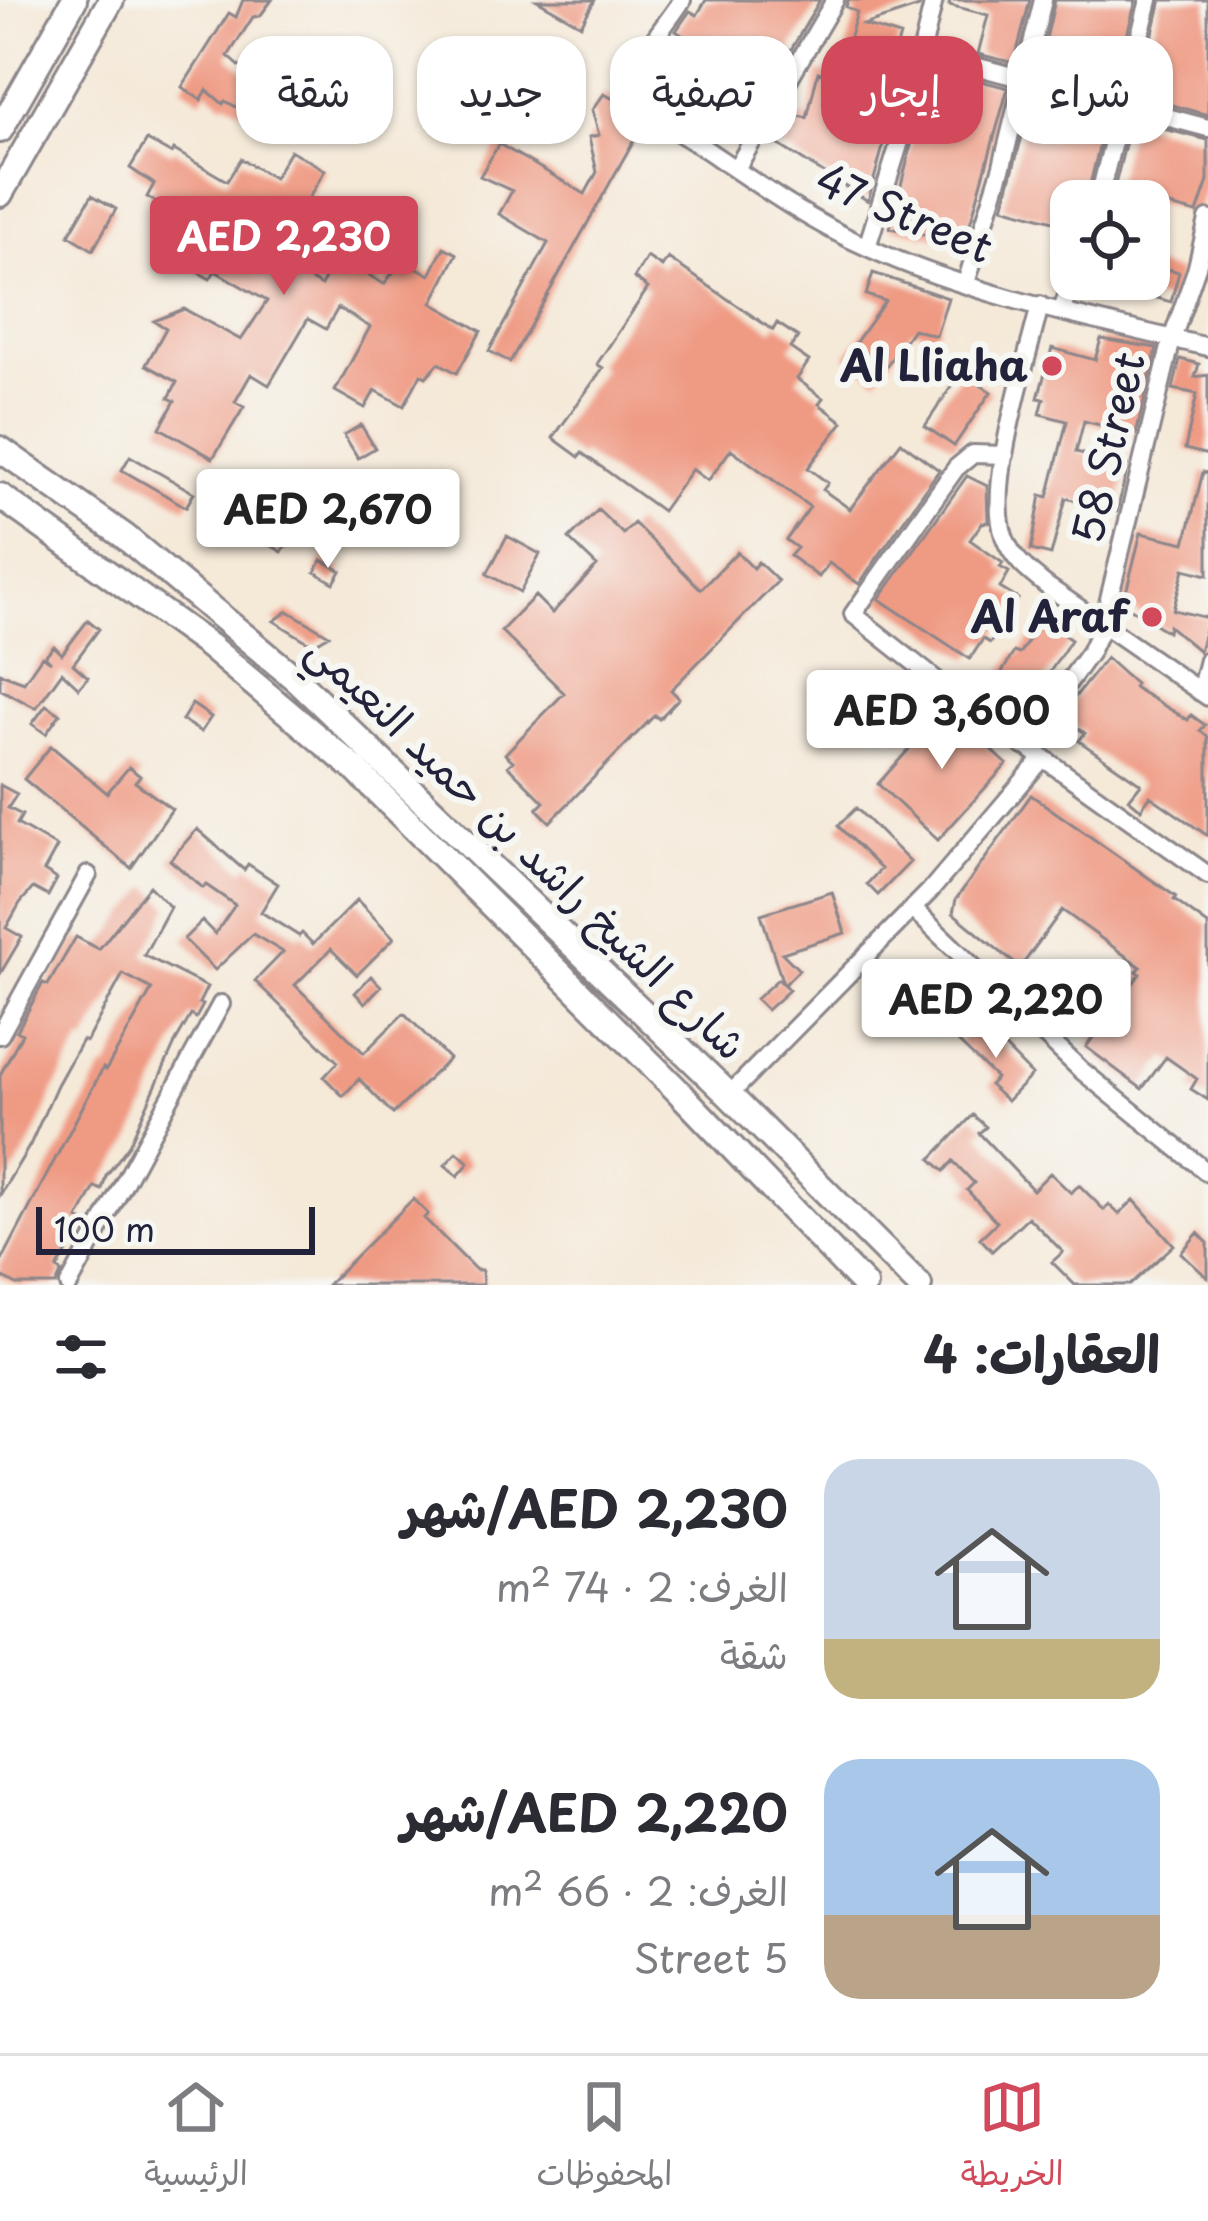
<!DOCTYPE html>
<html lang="ar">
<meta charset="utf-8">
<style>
body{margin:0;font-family:"Playpen Sans","Playpen Sans Arabic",sans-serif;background:#f2f2f3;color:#2b2b33;direction:rtl;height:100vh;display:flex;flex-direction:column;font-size:45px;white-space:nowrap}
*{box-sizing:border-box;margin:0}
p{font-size:39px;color:#7c7c81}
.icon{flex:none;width:66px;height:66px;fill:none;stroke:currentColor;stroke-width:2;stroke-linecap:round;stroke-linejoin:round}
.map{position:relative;height:1285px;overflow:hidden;direction:ltr}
.sheet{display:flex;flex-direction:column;background:#fff;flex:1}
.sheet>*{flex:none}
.hud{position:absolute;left:36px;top:36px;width:1137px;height:108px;direction:rtl;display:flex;gap:24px}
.fabs{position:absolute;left:1050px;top:180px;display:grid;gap:24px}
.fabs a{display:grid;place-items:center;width:120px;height:120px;border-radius:24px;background:#fff;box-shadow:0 3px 9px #0004;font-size:60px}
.scale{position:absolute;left:36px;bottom:30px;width:279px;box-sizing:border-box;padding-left:12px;border:6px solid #22223b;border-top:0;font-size:33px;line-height:42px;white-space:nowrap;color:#22223b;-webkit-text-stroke:9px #f6f6f2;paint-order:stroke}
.price{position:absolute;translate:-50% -102px;padding:0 27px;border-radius:12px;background:#fff;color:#222;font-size:39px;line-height:78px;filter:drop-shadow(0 3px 6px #0008)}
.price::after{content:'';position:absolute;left:50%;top:72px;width:36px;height:27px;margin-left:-18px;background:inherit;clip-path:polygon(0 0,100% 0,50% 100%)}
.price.active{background:#d1495b;color:#fff}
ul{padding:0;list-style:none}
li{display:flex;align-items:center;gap:36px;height:300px;padding:0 48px}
li span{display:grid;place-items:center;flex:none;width:336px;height:240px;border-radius:36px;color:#555}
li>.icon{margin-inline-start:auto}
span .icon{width:144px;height:144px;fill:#fffc;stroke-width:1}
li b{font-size:51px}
h2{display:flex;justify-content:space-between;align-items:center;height:144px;padding:0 48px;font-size:51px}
.tag{padding:0 42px;border-radius:36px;background:#fff;box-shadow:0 3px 9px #0004;font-size:42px;line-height:108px}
.tag.active{background:#d1495b;color:#fff}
.tab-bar{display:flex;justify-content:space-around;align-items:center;height:168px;border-top:3px solid #e1e1e2;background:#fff;font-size:33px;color:#7c7c81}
.tab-bar a{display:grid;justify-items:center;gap:6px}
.tab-bar .active{color:#d1495b}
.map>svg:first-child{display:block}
</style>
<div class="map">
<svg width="1208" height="1285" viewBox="0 0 1208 1285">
<rect width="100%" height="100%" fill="#f6f6f2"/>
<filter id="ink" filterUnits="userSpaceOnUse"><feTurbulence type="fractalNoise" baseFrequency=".00833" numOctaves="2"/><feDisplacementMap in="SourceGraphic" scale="24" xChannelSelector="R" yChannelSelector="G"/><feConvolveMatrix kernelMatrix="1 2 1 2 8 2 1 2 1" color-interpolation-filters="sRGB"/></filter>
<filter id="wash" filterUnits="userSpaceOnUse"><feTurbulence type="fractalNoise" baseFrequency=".004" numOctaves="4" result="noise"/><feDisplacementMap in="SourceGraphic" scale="48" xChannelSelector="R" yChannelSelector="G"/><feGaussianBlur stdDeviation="2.7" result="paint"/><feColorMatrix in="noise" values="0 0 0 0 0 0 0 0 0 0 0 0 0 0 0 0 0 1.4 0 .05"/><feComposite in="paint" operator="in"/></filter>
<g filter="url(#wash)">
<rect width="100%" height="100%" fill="#f5e9d8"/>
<g id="blocks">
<path fill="#ef9a83" d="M243 0H272L260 16 253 17 228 56 255 80 258 75 264 79 282 43 308 56 304 64 341 83 359 48 380 59 342 121 313 105 305 119 272 102 262 121 225 101 223 104 207 90 201 100 182 87 229 13 236 17Z
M537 0H595L581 25Z
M706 0H820L746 127 661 78 685 37 676 31 690 11 697 15Z
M848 0H921L919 7 864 25 900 36 894 56 907 60 868 201 774 142 780 132 774 129 784 112 807 118 818 72 838 77 857 12 846 7Z
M950 0H1030L1014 63 978 54 988 15 949 5Z
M1055 0H1136L1113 90 1039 70Z
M1161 0H1208V115L1138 96Z
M931 68 1008 88 965 242 890 228Z
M604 94 634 110 644 122 510 362 489 351 548 243 499 214 512 191 480 176 499 144 585 194 597 172 589 137 599 135 592 110Z
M1033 95 1107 114 1086 201H1071V226L1003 207Z
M1131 121 1208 140V181L1197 213 1149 201H1111Z
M147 140 172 154 174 150 227 181 241 159 274 178 290 150 325 170 281 246 292 253 285 265 321 286 346 240 368 252 358 269 384 284 403 260 430 275 444 247 457 254 432 303 481 331 457 373 439 363 426 377 421 374 404 406 375 390 365 408 335 391 370 327 338 308 326 329 308 319 269 385 251 374 235 402 244 407 213 458 160 428 175 401 169 398 177 382 146 365 166 328 154 321 184 309 241 340 267 301 215 271 210 279 179 261 199 227 147 197 154 184 130 168Z
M92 195 116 209 93 250 69 235Z
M647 257 662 267 668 258 773 330 777 323 798 337 790 348 809 361 797 379 823 398 819 404 843 422 808 468 828 483 823 490 850 509 901 442 939 470 859 584 829 563 819 577 790 556 797 548 786 540 810 507 731 449 708 481 692 469 662 511 582 453 579 457 553 438 603 368 597 364 648 288 634 278Z
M1149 264 1179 272 1171 302 1103 283 1104 279H1149Z
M873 273 948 298 936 336 913 329 877 379 846 356 885 301 866 295Z
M1101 339 1157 348 1136 434 1084 421 1076 452 1128 465 1117 512 1066 498 1051 555 1031 550 1041 495 1048 497 1067 421 1040 414 1044 399 1038 398 1052 348 1095 360Z
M1180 359 1199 364 1195 377 1208 375V455L1185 449 1197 394 1173 389Z
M961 372 991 392 954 446 925 426Z
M361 425 375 448 358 458 344 435Z
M130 456 194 493 186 507 122 470Z
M1203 472 1208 473V575L1184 569 1173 610 1208 618 1199 651 1169 626 1168 632 1123 604 1141 533 1185 543Z
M967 476 987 486 988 522 982 523 970 540 1003 563 1000 567 1009 572 1000 588 1018 599 990 643 983 639 970 659 879 599Z
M298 482 315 491 282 552 265 542Z
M227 510 242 518 234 532 219 525Z
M598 510 623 534 634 523 701 589 737 552 753 568 758 562 778 581 671 690 679 698 659 719 655 715 550 822 537 809 544 802 508 766 513 761 505 754 564 693 501 631 535 596 552 613 597 566 569 539Z
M507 536 540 554 520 592 487 574Z
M322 560 341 571 334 583 315 572Z
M288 611 329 635 313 645 274 621Z
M88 620 99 629 73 664 88 677 79 688 62 672 36 708 0 689V673L24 682 42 656 51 662 45 656 54 646 62 654Z
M1043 620 1071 640 1028 705 995 684 1014 652 1019 654Z
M1106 658 1135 684 1133 687 1188 720 1191 715 1205 725 1200 731 1208 737V836L1150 796 1141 809 1129 799 1141 784 1079 741 1085 733 1060 716Z
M940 703 1007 764 938 840 878 784 919 738 913 732Z
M192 704 211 717 201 732 182 720Z
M46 705 60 714 46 734 32 724Z
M51 746 107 793 129 767 140 776 135 782 172 809 131 868 24 779Z
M0 785 17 794 8 808 22 815 17 824 57 847 44 871 57 879 48 896 33 888 20 903 6 928 22 937 0 974Z
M1031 795 1176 897 1174 900 1208 925V1100L1191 1089 1197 1079 1166 1057 1142 1089 1086 1047 1140 974 1137 971 1141 967 1062 910 1020 968 953 913 956 899Z
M856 808 910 862 878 895 867 884 881 869 838 826Z
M197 829 244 870 248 864 278 884 261 912 299 936 302 933 313 944 357 900 394 938 357 975 331 949 295 985 364 1053 404 1013 449 1059 393 1114 359 1079 343 1096 324 1077 338 1062 255 981 283 952 253 934 215 970 184 939 202 921 215 934 235 905 206 885 203 888 170 860Z
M149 886 170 907 144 955 207 987 199 1003 203 1005 196 1018 191 1015 176 1041 129 1145 106 1176 102 1190 95 1187 78 1219 84 1222 57 1269 62 1272 56 1285H17L0 1276V1264L103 1068 106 1070 152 989 123 974 86 1042 82 1040 57 1085 30 1145 0 1195V1075L22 1034 17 1031 43 983 48 985 76 937 99 949Z
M832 892 845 933 782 953 799 970 784 985 789 990 767 1010 756 999 778 979 783 984 761 914Z
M371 976 381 986 365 1003 355 993Z
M979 1021 1032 1075 1007 1101 989 1085 996 1078 959 1043Z
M973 1115 986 1127 979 1133 1033 1190 1050 1173 1071 1193 1079 1185 1104 1210 1109 1205 1119 1214 1134 1200 1174 1245 1130 1285H1075L1052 1262 1063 1252 1028 1217 992 1251 980 1238 997 1222 967 1190 974 1183 953 1161 944 1171 931 1159Z
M457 1152 469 1163 458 1176 445 1165Z
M413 1199 428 1214 424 1218 476 1270H482L483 1285H327Z
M1198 1233 1208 1243V1278L1181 1253Z"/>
</g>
</g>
<g filter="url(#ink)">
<use href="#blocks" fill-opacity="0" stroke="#8c868a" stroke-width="3"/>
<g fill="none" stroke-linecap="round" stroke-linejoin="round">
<defs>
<path id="street" d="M682 0C667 26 633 56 638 88 643 116 682 133 704 148 757 184 809 221 867 247 974 296 1094 320 1208 347
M922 52 1208 128
M736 169 835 0
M1098 201 1149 0
M867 247 901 138 934 0
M966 283 1002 166 1043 0
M1040 305C1027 362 986 483 1004 536 1012 559 1029 572 1047 586L1208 697
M1062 310 1073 279
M1005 455 973 454 956 468 853 614 964 702 1208 875
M1200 692 1208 660
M1023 746 1090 652 1103 624 1172 339 1197 267 1208 219
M913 909 1081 1070 1208 1173
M0 1035 88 875
M729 1095 930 891 1042 759
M69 1285 221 1004"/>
<path id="secondary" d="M0 130 74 0
M0 194 111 0"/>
<path id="primary" d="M0 449 124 536 297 680 729 1095 919 1285
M0 496 209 646 356 770 677 1090 864 1285"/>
</defs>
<use href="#street" stroke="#8c868a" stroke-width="22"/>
<use href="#secondary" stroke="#8c868a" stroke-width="30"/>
<use href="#primary" stroke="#8c868a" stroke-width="30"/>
<use href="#street" stroke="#fff" stroke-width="16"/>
<use href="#secondary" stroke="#fff" stroke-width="24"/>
<use href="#primary" stroke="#fff" stroke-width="24"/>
</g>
</g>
<g fill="#d1495b" stroke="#f6f6f2" stroke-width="4.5">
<circle cx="1052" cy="366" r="12"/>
<circle cx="1152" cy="617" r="12"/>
</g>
<g text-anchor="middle" stroke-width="12" stroke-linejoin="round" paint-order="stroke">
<g font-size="42" fill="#22223b" stroke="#f6f6f2">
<text transform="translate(904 214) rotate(23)" y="15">47 Street</text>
<text transform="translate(1109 448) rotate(-77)" y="15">58 Street</text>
<text transform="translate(527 847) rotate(44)" y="15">شارع الشيخ راشد بن حميد النعيمي</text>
</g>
<g font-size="42" font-weight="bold" fill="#22223b" stroke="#f6f6f2" text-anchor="end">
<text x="1028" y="381">Al Lliaha</text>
<text x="1128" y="632">Al Araf</text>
</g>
</g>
</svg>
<div class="fabs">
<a><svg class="icon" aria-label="locate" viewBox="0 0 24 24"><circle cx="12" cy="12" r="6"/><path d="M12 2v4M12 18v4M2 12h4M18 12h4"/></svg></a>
</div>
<div class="scale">100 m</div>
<b class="price active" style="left:284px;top:298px">AED 2,230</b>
<b class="price" style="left:328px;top:571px">AED 2,670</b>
<b class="price" style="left:942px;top:772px">AED 3,600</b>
<b class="price" style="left:996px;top:1061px">AED 2,220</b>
<div class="hud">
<a class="tag">شراء</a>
<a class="tag active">إيجار</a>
<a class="tag">تصفية</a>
<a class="tag">جديد</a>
<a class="tag">شقة</a>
</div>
</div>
<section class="sheet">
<h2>العقارات: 4<svg class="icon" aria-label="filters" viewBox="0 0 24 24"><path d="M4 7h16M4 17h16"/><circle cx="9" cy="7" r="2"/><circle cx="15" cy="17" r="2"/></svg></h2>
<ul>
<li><span style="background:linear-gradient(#c9d6e8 75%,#c2b280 0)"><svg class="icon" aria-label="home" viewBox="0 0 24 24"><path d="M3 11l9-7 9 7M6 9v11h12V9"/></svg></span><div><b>AED 2,230/شهر</b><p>الغرف: 2 · 74 m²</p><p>شقة</p></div></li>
<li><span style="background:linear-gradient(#a9c7e8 65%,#b9a48a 0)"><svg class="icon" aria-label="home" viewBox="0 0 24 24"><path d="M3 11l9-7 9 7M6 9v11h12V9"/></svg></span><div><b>AED 2,220/شهر</b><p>الغرف: 2 · 66 m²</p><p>5 Street</p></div></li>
</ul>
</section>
<nav class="tab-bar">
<a class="active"><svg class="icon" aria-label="map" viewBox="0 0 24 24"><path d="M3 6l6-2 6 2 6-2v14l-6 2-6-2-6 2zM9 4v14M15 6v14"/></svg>الخريطة</a>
<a><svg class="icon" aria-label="saved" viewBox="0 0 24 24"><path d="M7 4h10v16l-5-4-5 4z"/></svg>المحفوظات</a>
<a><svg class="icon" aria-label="home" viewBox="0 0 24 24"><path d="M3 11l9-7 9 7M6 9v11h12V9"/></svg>الرئيسية</a>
</nav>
